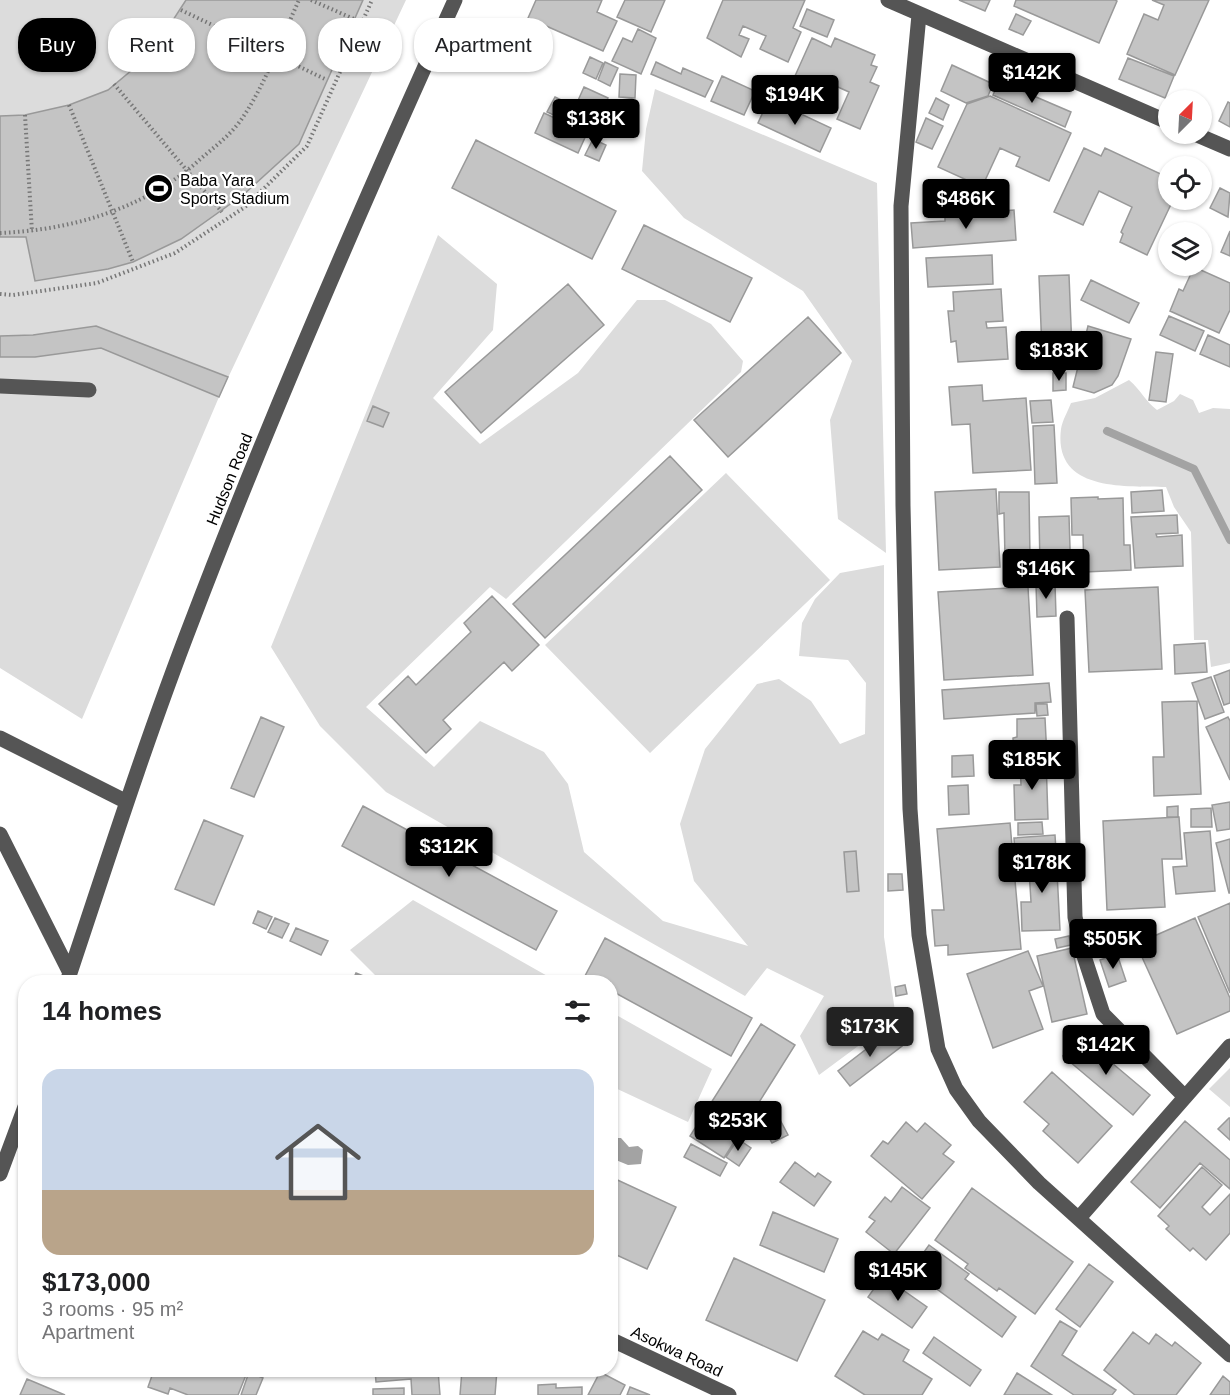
<!DOCTYPE html>
<meta charset="utf-8">
<style>
body{margin:0;font-family:Helvetica,sans-serif;background:#f2f2f2;color:#202124;height:100vh;display:flex;flex-direction:column;font-size:22px;white-space:nowrap}
*{box-sizing:border-box;margin:0}
p{font-size:20px;color:#757577}
.icon{flex:none;width:33px;height:33px;fill:none;stroke:currentColor;stroke-width:2;stroke-linecap:round;stroke-linejoin:round}
.map{position:relative;flex:1;overflow:hidden}
.sheet{position:absolute;left:18px;top:975px;width:600px;height:402px;display:flex;flex-direction:column;background:#fff;border-radius:24px;box-shadow:0 2px 4px #0004}
.sheet>*{flex:none}
.top-card{position:absolute;left:18px;top:18px;width:600px;height:54px;display:flex;gap:12px}
.needle{width:39px;rotate:24deg}
.fabs{position:absolute;left:1158px;top:90px;display:grid;gap:12px}
.fabs a{display:grid;place-items:center;width:54px;height:54px;border-radius:50%;background:#fff;box-shadow:0 2px 4px #0004;font-size:30px}
.price{position:absolute;translate:-50% -51px;padding:0 14px;border-radius:6px;background:#000;color:#fff;font-size:20px;line-height:39px;filter:drop-shadow(0 2px 3px #0008)}
.price::after{content:'';position:absolute;left:50%;top:36px;width:18px;height:14px;margin-left:-9px;background:inherit;clip-path:polygon(0 0,100% 0,50% 100%)}
.price.current{background:#222;color:#fff}
ul{padding:0;list-style:none}
li{display:grid;align-content:center;gap:12px;height:318px;padding:0 24px}
li span{display:grid;place-items:center;height:186px;border-radius:18px;color:#555}
li>.icon{margin-inline-start:auto}
span .icon{width:108px;height:108px;fill:#fffc;stroke-width:1}
li b{font-size:26px}
h2{display:flex;justify-content:space-between;align-items:center;height:72px;padding:0 24px;font-size:26px}
.chip{padding:0 21px;border-radius:24px;background:#fff;box-shadow:0 2px 4px #0004;font-size:21px;line-height:54px}
.chip.current{background:#000;color:#fff}
.map>svg:first-child{display:block}
</style>
<div class="map">
<svg width="1230" height="1395" viewBox="0 0 1230 1395">
<rect width="100%" height="100%" fill="#fff"/>
<path fill="#dcdcdc" d="M0 0H406L219 397 82 719 0 668Z
M655 89 877 183 886 553 838 519 830 420 852 361 803 291 684 218 642 171 646 129Z
M438 235 497 284 493 330 433 398 480 444 578 373 637 300H665L711 324 743 361 741 372 506 599 490 587 366 707 434 767 480 721 544 752 568 784 584 852 663 921 748 946 694 881 680 824 705 749 757 684 779 679 811 701 840 744 865 734 866 683 848 660 799 656 802 623 815 599 840 573 884 565V937L896 1018 819 1075 800 1036 824 996 767 968 745 996 386 792 320 726 271 647Z
M1129 380C1141 390 1145 401 1157 410L1174 401 1180 394 1193 400 1199 413 1213 408 1230 409V663L1211 667 1208 640H1194L1191 532 1174 507 1166 487C1125 486 1053 492 1061 429 1062 421 1068 411 1071 403L1095 398Z
M726 473 830 580 650 753 545 645Z
M413 900 558 982H391L375 975 350 950Z
M611 1012 712 1069 688 1122 611 1086Z
M1230 1068V1107L1209 1089Z"/>
<path fill="#a3a3a3" d="M612 1138H621L629 1147 638 1146 643 1150 641 1164 628 1165 611 1158Z"/>
<g fill="none" stroke-linecap="round" stroke-linejoin="round">
<path stroke="#a3a3a3" stroke-width="8" d="M1107 431 1194 469 1230 540"/>
</g>
<path fill="#c4c4c4" stroke="#999" stroke-width="1.5" d="M186 0H363L299 144 243 195 181 239 133 262 108 269 35 281 26 237H0V116L25 115 69 105 108 90 151 54Z
M536 0H602L597 12 617 21 603 51 528 18Z
M625 0H665L651 32 617 17Z
M723 0H805L793 28 801 32 788 62 760 49 766 36 743 26 739 35 749 39 741 57 707 38Z
M959 0H990L985 11Z
M1016 0H1115L1117 1 1099 43 1014 6Z
M1152 0H1209L1175 75 1127 54 1144 14 1158 20 1164 5Z
M807 9 834 20 827 37 800 26Z
M1016 14 1031 21 1023 35 1009 29Z
M638 29 656 38 641 74 612 61 623 38 632 42Z
M812 38 831 47 835 38 875 55 871 65 877 67 870 82 879 86 860 129 837 119 849 92 829 83 817 110 786 96Z
M590 57 603 63 596 79 583 73Z
M1128 58 1174 76 1165 98 1119 79Z
M605 62 618 68 610 86 598 80Z
M656 62 681 74 683 68 713 81 705 97 651 74Z
M952 65 993 84 988 96 966 103 941 91Z
M620 74 636 75 635 98 619 97Z
M722 76 755 91 744 115 711 101Z
M999 81 1071 112 1065 127 993 95Z
M584 87 608 98 601 115 576 105Z
M990 96 1071 133 1049 181 1016 166 1020 157 1000 148 982 187 938 167 967 104Z
M555 97 578 108 571 123 547 112Z
M936 98 949 105 943 120 929 113Z
M632 99 636 134 622 135 619 100Z
M769 99 831 128 820 152 758 123Z
M1228 102 1230 103V127L1219 121Z
M581 109 600 117 593 133 575 125Z
M544 113 587 133 578 153 535 133Z
M926 118 943 126 932 149 916 142Z
M620 120 621 134 612 135 611 121Z
M593 139 606 145 599 161 585 155Z
M476 140 616 211 592 259 452 188Z
M1084 148 1101 156 1105 148 1163 175 1159 183 1168 187V200H1173L1147 255 1120 242 1123 234 1121 232 1132 207 1099 191 1083 225 1054 212Z
M1220 188 1230 193 1228 217 1210 208Z
M1014 210 1016 240 913 248 911 223 945 221V215Z
M644 225 752 278 730 322 622 269Z
M1230 231V256L1221 252Z
M992 255 993 284 928 287 926 258Z
M1194 267 1230 283V310L1219 333 1170 311 1179 289 1183 291Z
M1069 275 1072 350 1042 351 1039 276Z
M1091 280 1139 303 1129 323 1081 300Z
M568 284 604 325 481 433 445 392Z
M1001 289 1003 321 986 322 987 328 1006 327 1008 359 958 362 956 341 951 342 948 311H954L953 292Z
M1169 316 1204 331 1195 351 1160 335Z
M808 317 841 353 728 457 694 420Z
M96 326 228 377 219 397 101 348 35 357H0V336L33 335Z
M1088 326 1131 339 1118 376 1112 385 1094 393 1073 387Z
M1208 335 1230 345V367L1200 354Z
M1156 352 1173 354 1166 402 1149 400Z
M1053 373H1066V390L1053 391Z
M982 385 983 401 1026 398 1031 470 973 473 970 424 952 425 949 387Z
M1051 400 1053 422 1032 423 1030 401Z
M373 406 389 413 383 427 367 421Z
M1054 425 1057 483 1035 484 1033 426Z
M670 456 702 490 545 638 513 604Z
M996 489 1000 567 939 570 935 492Z
M1162 490 1164 511 1132 513 1131 492Z
M999 492H1029L1030 558H1005L1004 513 999 514Z
M1098 497V499L1123 498 1124 545H1130L1131 570 1084 572 1083 535H1072L1071 498Z
M1177 515 1178 533 1156 534 1157 537 1182 535 1183 566 1135 568 1131 517Z
M1069 516 1071 580 1027 582V564H1040L1039 517Z
M1055 583 1056 616 1037 617 1036 584Z
M1028 587 1033 675 944 680 938 592Z
M1158 587 1162 669 1089 672 1085 590Z
M492 596 539 645 512 671 504 662 443 720 451 729 426 753 379 704 408 676 416 685 471 632 464 623Z
M1205 643 1207 672 1175 674 1174 645Z
M1230 670V703L1224 705 1214 676Z
M1211 677 1224 712 1205 719 1192 683Z
M1049 683 1051 702 1035 703V713L944 719 942 690Z
M1197 701 1201 794 1154 796 1153 757H1164L1162 702Z
M1036 704H1047L1048 715 1037 716Z
M261 717 284 727 254 797 231 788Z
M1228 717 1230 721V780L1206 727Z
M1045 718 1047 758H1014L1013 738 1017 737V719Z
M973 755 974 776 952 777V756Z
M1046 759 1048 819 1015 820 1014 785H1021L1020 760Z
M968 785 969 814 949 815 948 786Z
M1230 802V829L1217 831 1212 805Z
M363 806 557 911 536 950 342 846Z
M1178 806V817H1167V807Z
M1211 808 1212 827H1191V809Z
M1179 817 1182 859H1162L1165 907 1107 910 1103 821Z
M204 820 243 836 214 905 175 889Z
M1042 822 1043 834 1018 835V823Z
M1010 823 1021 949 948 955V945L935 946 932 910H944L937 829Z
M1210 831 1215 891 1176 894 1173 867 1187 866 1184 833Z
M1055 835 1056 851 1015 853 1014 838Z
M1230 839V893H1229L1216 843Z
M856 851 859 891 847 892 844 852Z
M1056 852 1060 930 1022 931 1021 902H1031L1028 853Z
M888 874H902L903 890 888 891Z
M1230 903V993L1198 917Z
M258 911 272 917 266 929 253 923Z
M275 918 289 924 282 938 268 932Z
M1195 918 1230 998V1011L1177 1034 1136 944Z
M1118 924 1123 943 1097 950 1092 932Z
M296 928 328 941 321 955 290 941Z
M1069 936 1071 945 1057 948 1055 939Z
M605 938 752 1018 731 1056 610 990V982H597L585 976Z
M1072 948 1087 1014 1052 1022 1037 956Z
M1028 951 1043 986 1029 991 1043 1029 993 1048 967 974Z
M1117 954 1126 981 1109 987 1100 960Z
M356 973 378 982H352Z
M905 985 907 994 896 996 895 987Z
M761 1024 795 1045 724 1158 690 1136Z
M891 1030 902 1046 850 1086 838 1071Z
M1080 1036 1150 1095 1133 1115 1063 1056Z
M1052 1072 1112 1126 1078 1163 1043 1131 1049 1124 1024 1102Z
M778 1116 788 1135 772 1143 762 1125Z
M1229 1118H1230V1140L1218 1129Z
M1185 1121 1230 1160V1189L1200 1163 1160 1208 1131 1182Z
M906 1122 917 1132 925 1123 951 1145 943 1154 954 1162 922 1199 871 1156 883 1141 888 1144Z
M738 1139 751 1148 739 1166 726 1157Z
M691 1144 727 1163 720 1176 684 1157Z
M795 1162 815 1177 818 1173 831 1182 814 1206 780 1182Z
M1202 1167 1222 1185 1202 1207 1210 1215 1230 1194V1233L1206 1260 1193 1248 1190 1251 1166 1229 1169 1226 1158 1216Z
M611 1177 676 1207 647 1269 610 1252Z
M902 1187 930 1208 894 1254 866 1232 875 1221 869 1217 885 1197 891 1202Z
M972 1188 1073 1262 1035 1314 999 1288 997 1291 965 1268 968 1264 935 1240Z
M773 1212 838 1239 824 1272 760 1245Z
M929 1245 969 1274 965 1279 1016 1317 1002 1337 911 1270Z
M734 1258 825 1300 797 1361 706 1320Z
M1089 1264 1113 1282 1080 1327 1056 1309Z
M883 1276 927 1307 912 1328 868 1297Z
M1060 1321 1077 1331 1062 1355 1116 1390 1112 1395H1074L1031 1366Z
M863 1331 878 1340 882 1334 909 1350 903 1361 932 1379 922 1395H865L835 1376Z
M1133 1332 1149 1344 1156 1334 1172 1346 1175 1342 1201 1363 1176 1395H1135L1104 1370Z
M934 1337 981 1370 970 1386 923 1353Z
M154 1370H248L238 1395H188L170 1388 168 1394 148 1387Z
M375 1370H438L440 1395H412L411 1379 376 1382Z
M462 1370H497L495 1395H460Z
M249 1372 263 1378 256 1395H241Z
M600 1372 625 1385 620 1395H588Z
M1017 1373 1052 1395H1004Z
M1223 1376 1230 1382V1395H1210Z
M27 1379 65 1395H20Z
M556 1384V1388L582 1387V1395H538V1385Z
M630 1387 650 1395H627Z
M404 1388V1395H373V1389Z"/>
<g fill="none" stroke-linecap="round" stroke-linejoin="round">
<path stroke="#777" stroke-width="4" stroke-dasharray="1.5 3" stroke-linecap="butt" d="M311 0 354 19
M181 10 327 80
M114 84 222 212
M69 105 133 262
M25 115 32 232
M0 233C70 230 140 210 195 164 211 149 228 138 241 120 266 84 281 39 299 0
M0 294 13 295 97 283 175 253 245 207 307 146 372 0"/>
<path stroke="#555" stroke-width="15" d="M888 0 1168 122
M919 15 901 206 903 506 910 809 919 935 938 1049 956 1089 979 1121 1039 1183 1230 1355
M1195 134 1230 149
M0 386 89 390
M1067 618 1075 917 1083 953 1103 1014 1185 1097
M0 738 127 802
M0 834 70 973
M67 982C107 862 146 740 192 621 272 411 362 205 455 0
M0 1174 26 1104
M1079 1218 1230 1046
M610 1339 729 1395"/>
</g>
<defs>
<symbol id="stadium-disc" viewBox="-11 -11 22 22"><circle r="9.5" fill="#000" stroke="#fff"/><path d="M0-5a6.5 5 0 1 0 0 10a6.5 5 0 1 0 0-10ZM-3.5-1.8h7v3.6h-7Z" fill="#fff"/></symbol>
</defs>
<g fill-rule="evenodd">
<use href="#stadium-disc" x="142" y="172" width="33" height="33"/>
</g>
<g text-anchor="middle" stroke-width="4.5" stroke-linejoin="round" paint-order="stroke">
<g font-size="16" fill="#000" stroke="#fff" text-anchor="start">
<text x="180" y="186">Baba Yara<tspan x="180" dy="18">Sports Stadium</tspan></text>
</g>
<g font-size="16" fill="#000" stroke="#fff">
<text transform="translate(229 479) rotate(-68)" y="6">Hudson Road</text>
<text transform="translate(677 1351) rotate(25)" y="6">Asokwa Road</text>
</g>
</g>
</svg>
<div class="fabs">
<a><svg class="needle" viewBox="-14 -14 28 28"><path d="M0-13l5 13h-10z" fill="#e53935"/><path d="M0 13l5-13h-10z" fill="#757577"/></svg></a>
<a><svg class="icon" aria-label="locate" viewBox="0 0 24 24"><circle cx="12" cy="12" r="6"/><path d="M12 2v4M12 18v4M2 12h4M18 12h4"/></svg></a>
<a><svg class="icon" aria-label="layers" viewBox="0 0 24 24"><path d="M12 4l9 5-9 5-9-5zM3 14l9 5 9-5"/></svg></a>
</div>
<b class="price" style="left:1032px;top:104px">$142K</b>
<b class="price" style="left:795px;top:126px">$194K</b>
<b class="price" style="left:596px;top:150px">$138K</b>
<b class="price" style="left:966px;top:230px">$486K</b>
<b class="price" style="left:1059px;top:382px">$183K</b>
<b class="price" style="left:1046px;top:600px">$146K</b>
<b class="price" style="left:1032px;top:791px">$185K</b>
<b class="price" style="left:449px;top:878px">$312K</b>
<b class="price" style="left:1042px;top:894px">$178K</b>
<b class="price" style="left:1113px;top:970px">$505K</b>
<b class="price current" style="left:870px;top:1058px">$173K</b>
<b class="price" style="left:1106px;top:1076px">$142K</b>
<b class="price" style="left:738px;top:1152px">$253K</b>
<b class="price" style="left:898px;top:1302px">$145K</b>
<div class="top-card">
<a class="chip current">Buy</a>
<a class="chip">Rent</a>
<a class="chip">Filters</a>
<a class="chip">New</a>
<a class="chip">Apartment</a>
</div>
<section class="sheet">
<h2>14 homes<svg class="icon" aria-label="filters" viewBox="0 0 24 24"><path d="M4 7h16M4 17h16"/><circle cx="9" cy="7" r="2"/><circle cx="15" cy="17" r="2"/></svg></h2>
<ul>
<li><span style="background:linear-gradient(#c9d6e8 65%,#b9a48a 0)"><svg class="icon" aria-label="home" viewBox="0 0 24 24"><path d="M3 11l9-7 9 7M6 9v11h12V9"/></svg></span><div><b>$173,000</b><p>3 rooms · 95 m²</p><p>Apartment</p></div></li>
</ul>
</section>
</div>
